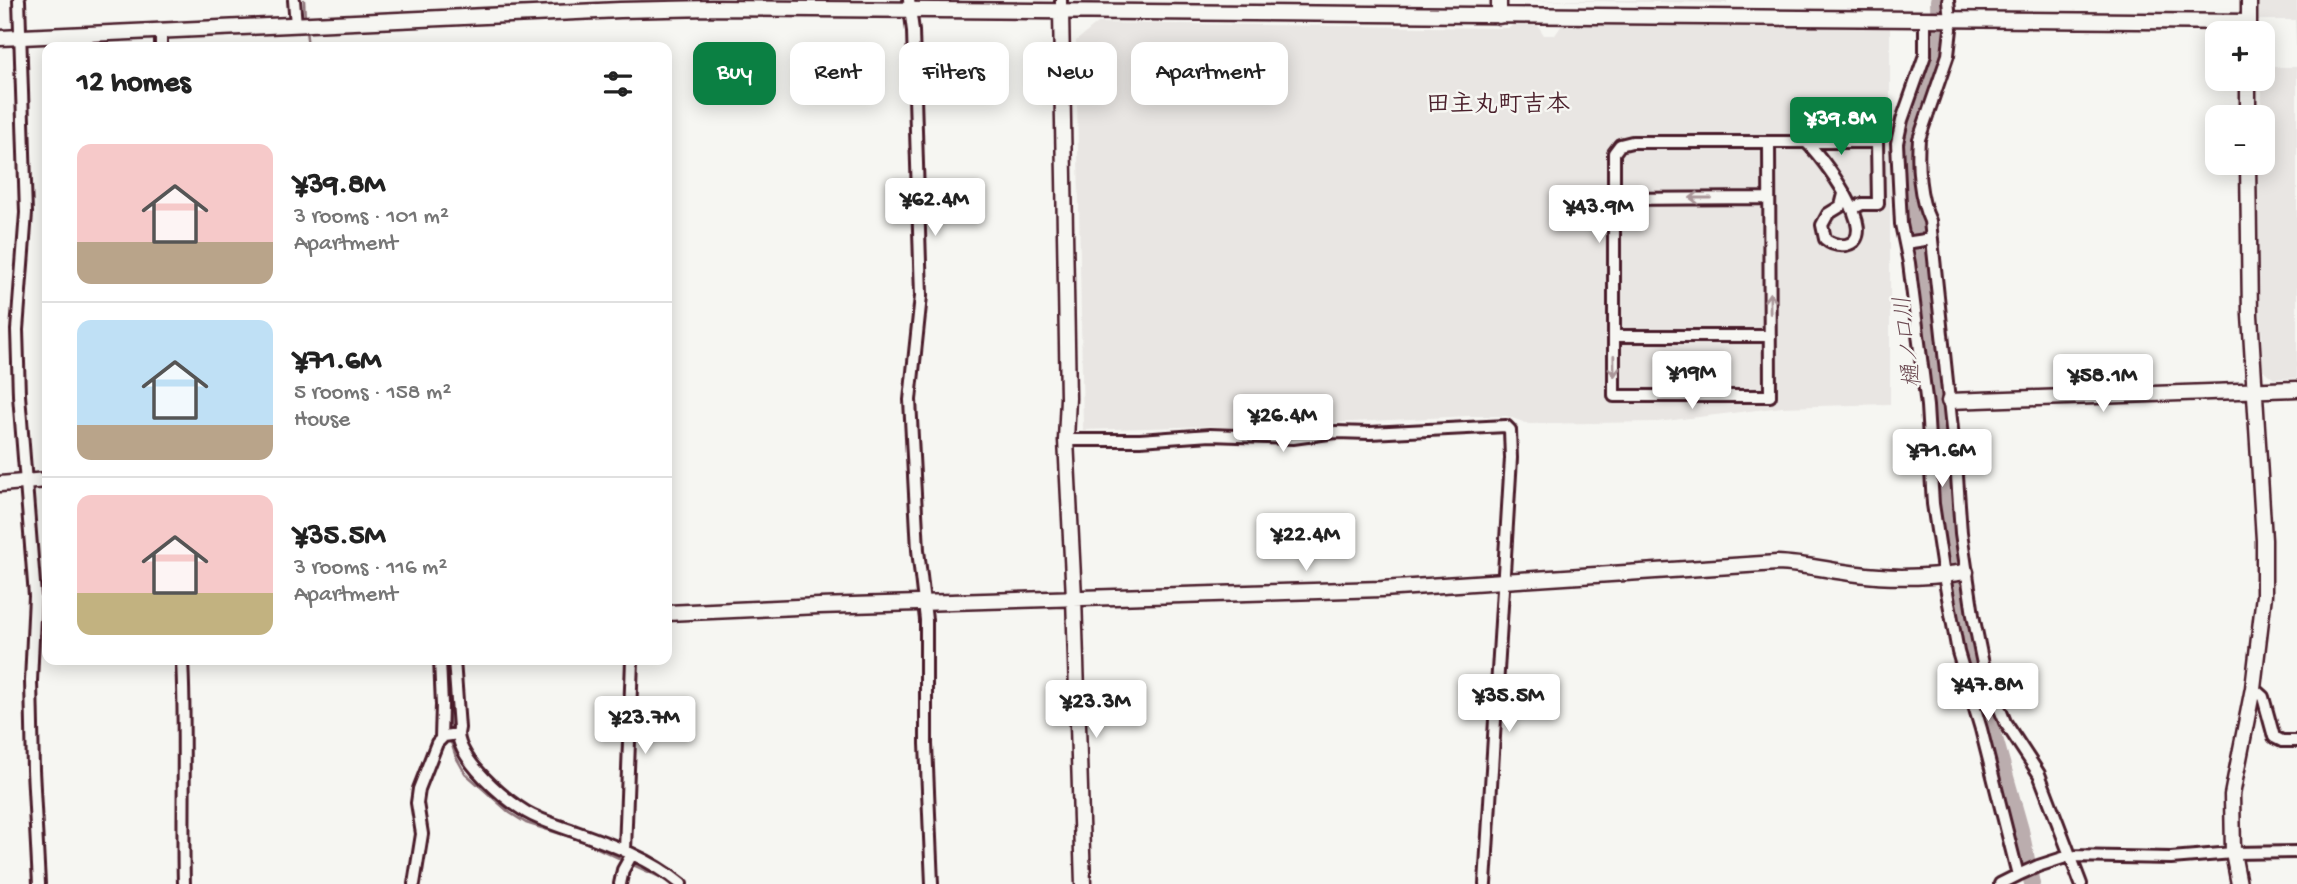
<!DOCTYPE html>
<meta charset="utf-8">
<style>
body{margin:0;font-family:"Gochi Hand","Klee One",sans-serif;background:#f6f6f6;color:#222;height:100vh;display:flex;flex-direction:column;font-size:26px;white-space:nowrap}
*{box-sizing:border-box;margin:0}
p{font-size:23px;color:#767676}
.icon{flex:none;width:38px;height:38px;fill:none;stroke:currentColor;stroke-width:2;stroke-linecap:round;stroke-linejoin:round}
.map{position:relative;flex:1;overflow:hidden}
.sheet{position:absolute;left:42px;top:42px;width:630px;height:623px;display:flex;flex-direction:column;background:#fff;border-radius:14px;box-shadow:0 4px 18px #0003}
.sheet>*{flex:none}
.banner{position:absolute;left:693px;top:42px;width:665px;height:63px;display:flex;gap:14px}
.fabs{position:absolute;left:2205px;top:21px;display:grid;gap:14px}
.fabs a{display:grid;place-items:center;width:70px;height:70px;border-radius:14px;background:#fff;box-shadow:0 4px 18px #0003;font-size:35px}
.price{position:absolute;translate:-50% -60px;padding:0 16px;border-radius:7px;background:#fff;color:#222;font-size:23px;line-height:46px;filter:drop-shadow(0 2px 4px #0008)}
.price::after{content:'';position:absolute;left:50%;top:42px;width:21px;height:16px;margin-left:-10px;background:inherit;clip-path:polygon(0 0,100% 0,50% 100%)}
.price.selected{background:#0b8043;color:#fff}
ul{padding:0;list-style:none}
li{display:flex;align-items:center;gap:21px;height:175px;padding:0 35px}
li+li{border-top:2px solid #e0e0e0}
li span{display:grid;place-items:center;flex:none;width:196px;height:140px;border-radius:14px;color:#555}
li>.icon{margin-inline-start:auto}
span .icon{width:84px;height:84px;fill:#fffc;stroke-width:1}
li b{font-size:30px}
h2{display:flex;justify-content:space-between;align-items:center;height:84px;padding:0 35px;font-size:30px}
.tag{padding:0 24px;border-radius:14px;background:#fff;box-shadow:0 4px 18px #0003;font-size:24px;line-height:63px}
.tag.selected{background:#0b8043;color:#fff}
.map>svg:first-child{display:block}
</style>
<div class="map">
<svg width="2297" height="884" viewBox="0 0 2297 884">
<rect width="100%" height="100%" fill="#f6f6f2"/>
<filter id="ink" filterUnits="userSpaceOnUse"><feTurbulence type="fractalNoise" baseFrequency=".0143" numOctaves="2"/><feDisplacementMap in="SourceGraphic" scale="14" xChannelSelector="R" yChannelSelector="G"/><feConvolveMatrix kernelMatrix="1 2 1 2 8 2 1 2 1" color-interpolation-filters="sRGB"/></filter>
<g filter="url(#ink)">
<path fill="#e9e6e3" d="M1513 0H1727V3Z
M2258 0H2297V64L2295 20H2258Z
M1518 21 1537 24 1544 35H1555L1562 25 1571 22 1890 23V404L1782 407 1657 422 1529 424 1506 416H1469L1332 423 1297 431 1210 426 1083 430 1076 41 1098 23 1509 28Z
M2263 67H2297V378L2274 379 2263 370 2257 236 2259 163H2263V117H2261Z"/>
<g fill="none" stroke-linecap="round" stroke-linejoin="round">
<path stroke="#8e747a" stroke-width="2.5" d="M304 0 305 20
M306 30 308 47
M446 660 450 732
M450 739 456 757 465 773 510 813 526 823 583 841 623 860
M629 863 671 882"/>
<path stroke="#bbadae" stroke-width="16" d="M1938 0 1939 40 1935 59 1908 130 1909 176 1960 598 1970 650 2021 830 2032 884"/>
<defs>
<path id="minor" d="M19 0 26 213 17 330 19 395 35 596 31 681 33 770 39 884
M294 0 296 25
M909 0 913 31 921 296 910 400 918 550 926 620V744L932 884
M1061 0V11
M1948 0 1951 29 1948 55 1919 139C1917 165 1919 198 1930 221L1957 476 1961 533 1973 615 1984 669 2005 722 2039 774 2081 884
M1925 19V55L1902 120 1897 143 1901 224 1909 263 1927 406 1933 504 1944 576 1958 652 1981 729 2018 875 2000 884
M161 31V47
M1769 142 1770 396H1614V153L1620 145 1632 142H1877L1878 204H1862L1852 209
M1806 142C1820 154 1884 237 1846 245 1838 246 1831 244 1825 239L1822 225 1828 214 1841 206 1844 194
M1614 199 1768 198
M1905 243 1932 239
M1614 336H1770
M1066 440H1140L1210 435 1293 438 1336 432 1370 433 1506 426 1510 430 1511 458 1485 884
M182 660C186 735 182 809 184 884
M440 660 442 705 441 738
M2253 688 2263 697 2274 737 2282 741H2297
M458 734C460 761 503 798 526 812 541 821 560 826 576 832 613 845 651 859 681 884
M625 851 632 660
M2018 875 2038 866 2069 856 2171 858 2233 853 2297 852
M414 884 422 834 417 803 419 789 437 743 444 736 458 734 459 728 454 660
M620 884 623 870 632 854"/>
<path id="tertiary" d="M1499 0V16
M1061 11 1068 398 1066 440 1074 597 1083 884
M2249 33V0
M0 38 620 10 712 8 2249 22
M2248 117V79
M1949 401 2297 389
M0 484 47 480
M667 613 819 606 1382 589 1777 563C1805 564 1831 571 1858 574 1894 579 1931 577 1966 572
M2239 884 2233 853 2232 795 2253 688 2264 595V540L2250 315 2248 163"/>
</defs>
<use href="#minor" stroke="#4a1f2b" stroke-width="16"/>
<use href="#tertiary" stroke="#4a1f2b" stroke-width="19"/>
<use href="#minor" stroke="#f6f6f2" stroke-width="10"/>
<use href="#tertiary" stroke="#f6f6f2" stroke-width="14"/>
</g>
<defs><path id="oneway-shaft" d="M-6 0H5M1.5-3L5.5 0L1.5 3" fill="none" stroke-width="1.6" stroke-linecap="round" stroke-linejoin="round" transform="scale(1.75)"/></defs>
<g stroke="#a99598">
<use href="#oneway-shaft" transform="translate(1700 198) rotate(180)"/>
<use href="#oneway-shaft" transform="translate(1770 303) rotate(-91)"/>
<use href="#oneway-shaft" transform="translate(1614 366) rotate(89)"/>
</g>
</g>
<g text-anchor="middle" stroke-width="5" stroke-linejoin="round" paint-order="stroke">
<g font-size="23" font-style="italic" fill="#6c4a52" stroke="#f6f6f2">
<text transform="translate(1906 342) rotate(-97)" y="8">樋ノ口川</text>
</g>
<g font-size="24" font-weight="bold" fill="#4a1f2b" stroke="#f6f6f2">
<text x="1498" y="111">田主丸町吉本</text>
</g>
</g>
</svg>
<div class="fabs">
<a>+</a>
<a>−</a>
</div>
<b class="price selected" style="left:1841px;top:157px">¥39.8M</b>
<b class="price" style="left:935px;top:238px">¥62.4M</b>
<b class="price" style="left:1599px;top:245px">¥43.9M</b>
<b class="price" style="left:1692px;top:411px">¥19M</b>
<b class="price" style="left:2103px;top:414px">¥58.1M</b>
<b class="price" style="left:1283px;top:454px">¥26.4M</b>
<b class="price" style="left:1942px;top:489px">¥71.6M</b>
<b class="price" style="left:1306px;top:573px">¥22.4M</b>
<b class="price" style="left:1988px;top:723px">¥47.8M</b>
<b class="price" style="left:1509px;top:734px">¥35.5M</b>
<b class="price" style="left:1096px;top:740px">¥23.3M</b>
<b class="price" style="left:645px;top:756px">¥23.7M</b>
<div class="banner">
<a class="tag selected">Buy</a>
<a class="tag">Rent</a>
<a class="tag">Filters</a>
<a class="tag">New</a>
<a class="tag">Apartment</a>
</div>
<section class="sheet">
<h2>12 homes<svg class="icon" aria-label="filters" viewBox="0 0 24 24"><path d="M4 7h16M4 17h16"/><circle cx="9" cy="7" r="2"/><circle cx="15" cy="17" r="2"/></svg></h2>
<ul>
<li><span style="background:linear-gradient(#f6c9c9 70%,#b9a48a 0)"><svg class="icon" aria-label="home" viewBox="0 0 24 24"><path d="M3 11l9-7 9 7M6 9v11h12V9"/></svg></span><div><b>¥39.8M</b><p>3 rooms · 101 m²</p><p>Apartment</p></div></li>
<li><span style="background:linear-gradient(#bfe0f5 75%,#b9a48a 0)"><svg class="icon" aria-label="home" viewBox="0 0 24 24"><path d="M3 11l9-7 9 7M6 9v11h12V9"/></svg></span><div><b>¥71.6M</b><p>5 rooms · 158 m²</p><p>House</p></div></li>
<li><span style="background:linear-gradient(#f6c9c9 70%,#c2b280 0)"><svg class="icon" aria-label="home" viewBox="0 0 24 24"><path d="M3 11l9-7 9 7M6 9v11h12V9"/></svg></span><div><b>¥35.5M</b><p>3 rooms · 116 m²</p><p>Apartment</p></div></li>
</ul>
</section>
</div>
